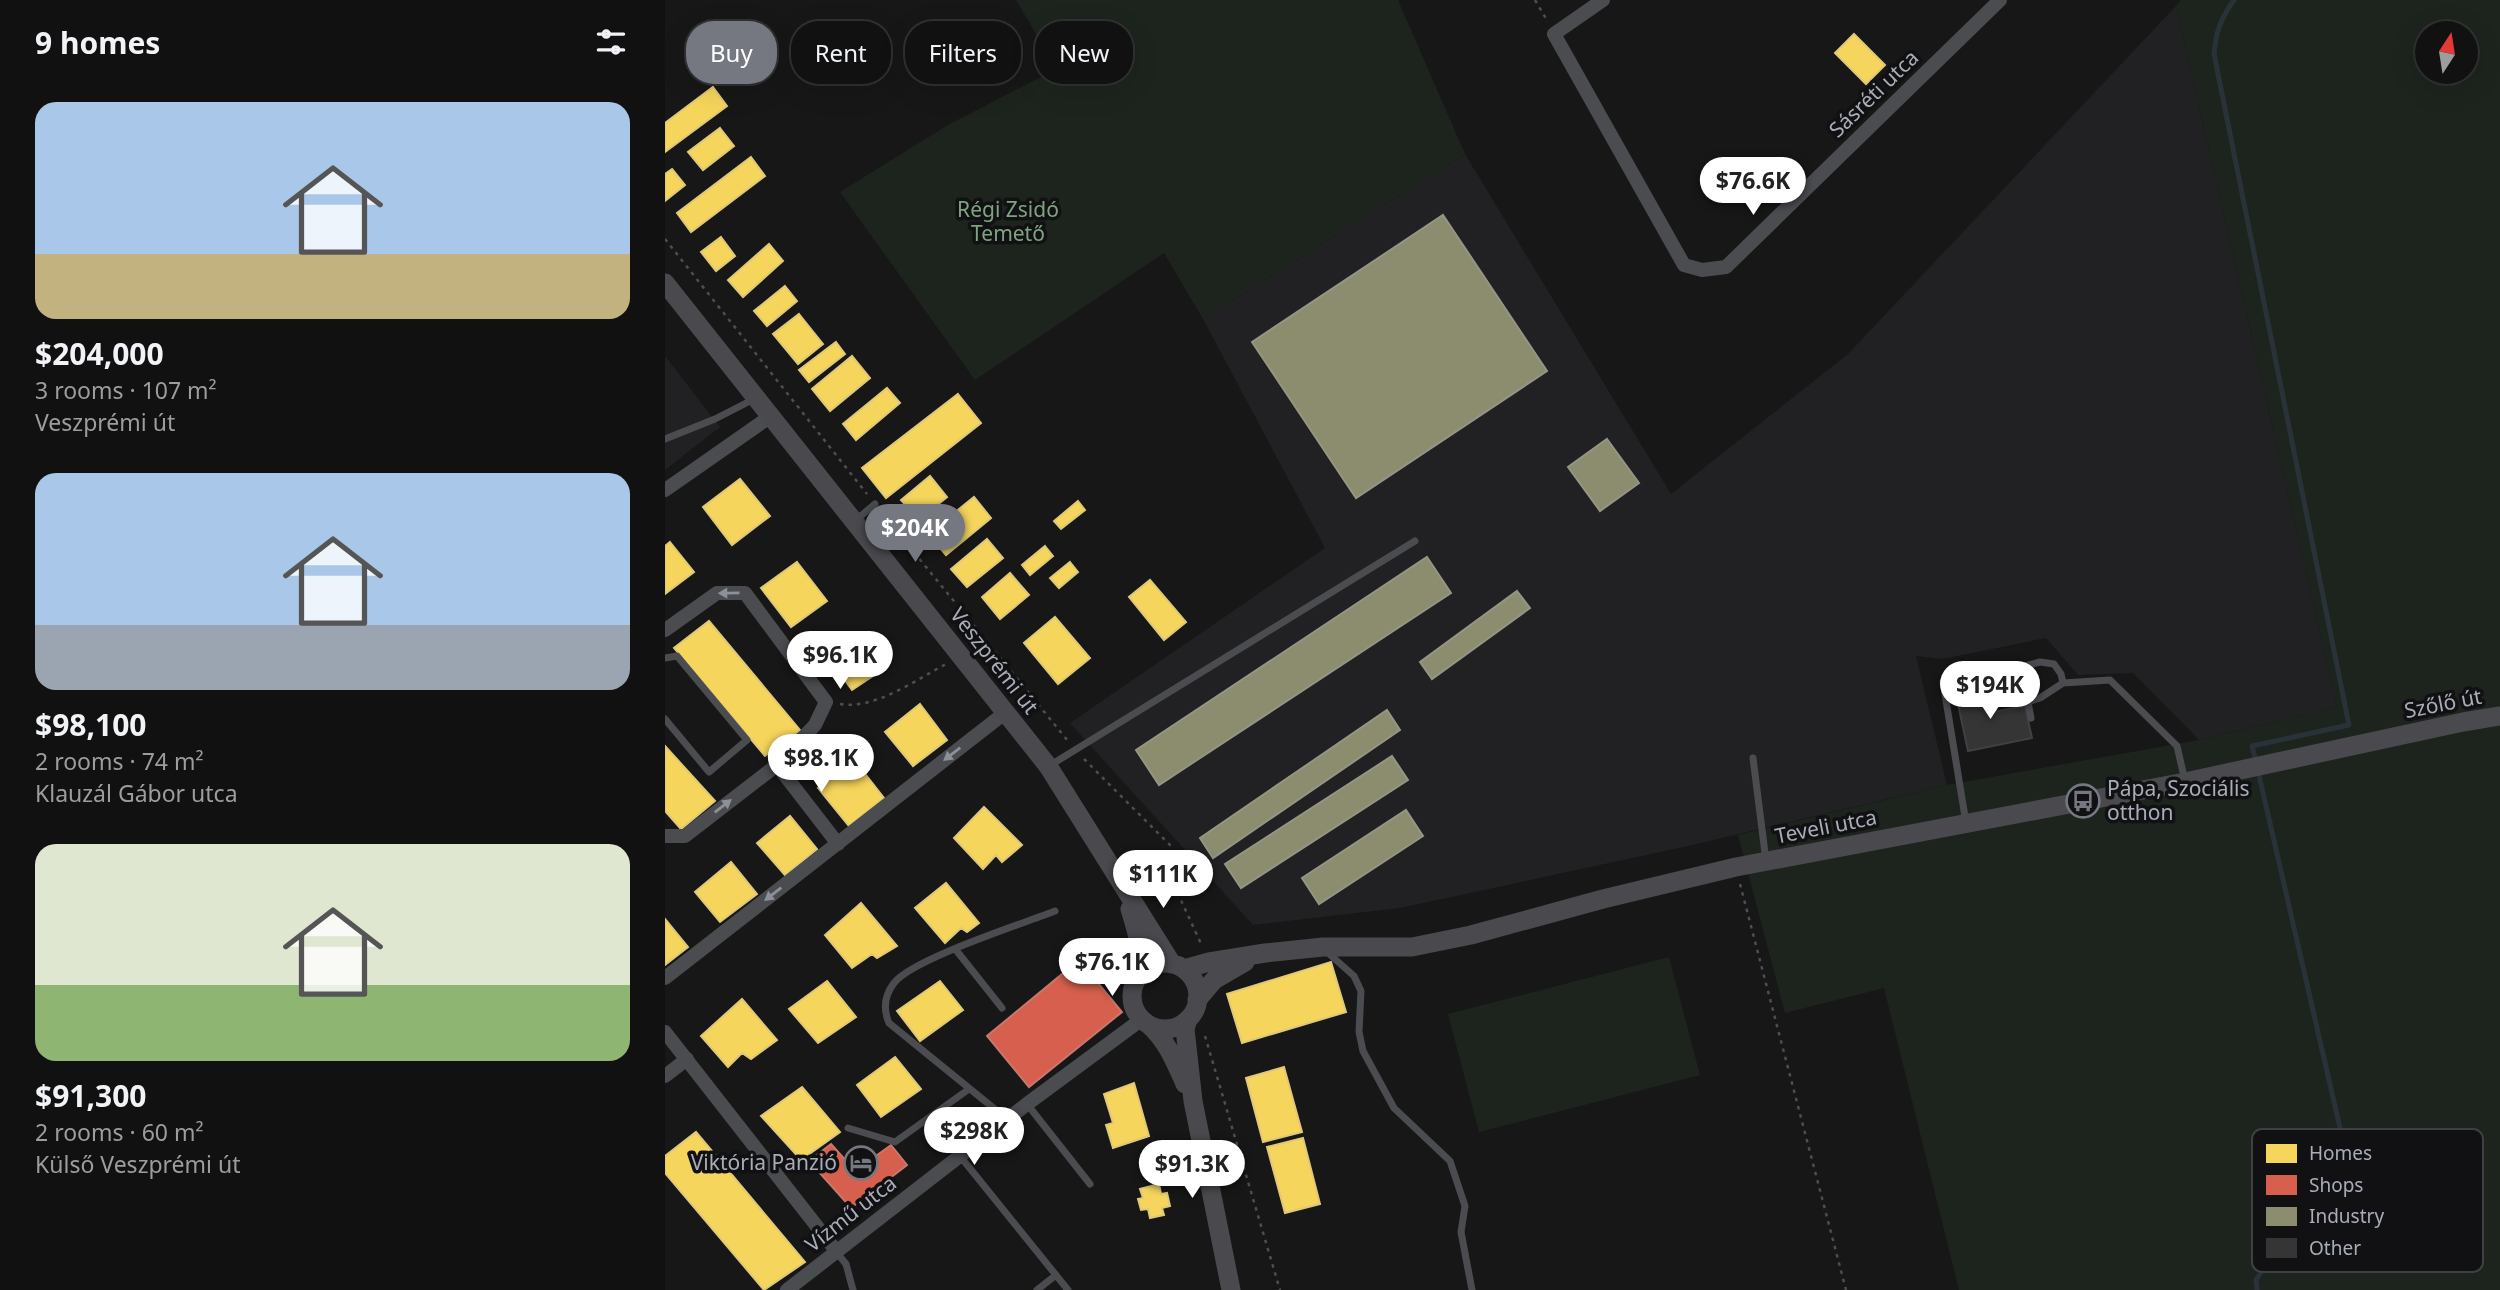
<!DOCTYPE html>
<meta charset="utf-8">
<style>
body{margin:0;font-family:"Noto Sans",sans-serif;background:#1e1f1f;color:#f1f3f6;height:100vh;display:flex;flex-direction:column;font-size:26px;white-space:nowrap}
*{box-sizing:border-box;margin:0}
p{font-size:23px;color:#9c9d9f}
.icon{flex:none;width:38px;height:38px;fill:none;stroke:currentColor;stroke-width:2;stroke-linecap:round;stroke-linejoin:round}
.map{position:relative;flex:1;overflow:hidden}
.drawer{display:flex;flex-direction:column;background:#111;width:665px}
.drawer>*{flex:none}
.guide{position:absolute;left:21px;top:21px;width:665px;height:63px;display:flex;gap:14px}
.needle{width:46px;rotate:12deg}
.buttons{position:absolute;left:1750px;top:21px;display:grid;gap:14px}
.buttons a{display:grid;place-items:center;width:63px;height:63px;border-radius:50%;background:#111;box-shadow:0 7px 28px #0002,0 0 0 2px #303131;font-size:35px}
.price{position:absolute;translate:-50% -60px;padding:0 16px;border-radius:24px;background:#fff;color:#222;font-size:23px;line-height:46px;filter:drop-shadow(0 2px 4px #0008)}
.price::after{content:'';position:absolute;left:50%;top:42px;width:21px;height:16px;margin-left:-10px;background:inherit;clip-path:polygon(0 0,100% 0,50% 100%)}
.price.current{background:#757880;color:#fff}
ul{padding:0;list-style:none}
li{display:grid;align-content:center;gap:14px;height:371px;padding:0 35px}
li span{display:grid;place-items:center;height:217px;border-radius:21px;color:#555}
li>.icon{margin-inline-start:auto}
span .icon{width:126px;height:126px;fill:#fffc;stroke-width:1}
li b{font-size:30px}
h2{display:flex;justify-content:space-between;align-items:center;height:84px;padding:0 35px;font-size:30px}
.tag{padding:0 24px;border-radius:28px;background:#111;box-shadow:0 7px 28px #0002,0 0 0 2px #303131;font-size:24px;line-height:63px}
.tag.current{background:#757880;color:#fff}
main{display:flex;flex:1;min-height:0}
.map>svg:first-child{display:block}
</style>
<main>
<section class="drawer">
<h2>9 homes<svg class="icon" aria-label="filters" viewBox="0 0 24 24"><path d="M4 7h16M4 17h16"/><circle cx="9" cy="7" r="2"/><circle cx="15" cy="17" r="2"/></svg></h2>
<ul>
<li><span style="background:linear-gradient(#a9c7e8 70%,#c2b280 0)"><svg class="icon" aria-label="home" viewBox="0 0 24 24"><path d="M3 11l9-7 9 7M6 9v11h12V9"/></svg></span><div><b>$204,000</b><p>3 rooms · 107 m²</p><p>Veszprémi út</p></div></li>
<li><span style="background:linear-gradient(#a9c7e8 70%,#9aa5b1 0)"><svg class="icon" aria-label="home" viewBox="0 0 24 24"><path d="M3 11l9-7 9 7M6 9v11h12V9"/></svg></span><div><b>$98,100</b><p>2 rooms · 74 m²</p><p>Klauzál Gábor utca</p></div></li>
<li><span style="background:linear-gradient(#dfe7d0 65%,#8fb573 0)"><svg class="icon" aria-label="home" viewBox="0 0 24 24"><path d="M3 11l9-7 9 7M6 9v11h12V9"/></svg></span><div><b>$91,300</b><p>2 rooms · 60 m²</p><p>Külső Veszprémi út</p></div></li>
</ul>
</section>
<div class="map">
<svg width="1835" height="1290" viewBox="0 0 1835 1290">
<rect width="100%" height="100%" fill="#171717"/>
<path fill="#212123" d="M1511 6 1672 707 1534 740 1468 673 1413 675 1381 638 1278 659 1251 656 1282 785 1023 846 735 908 588 925 405 723 660 548 538 319 800 154 1006 494 1183 354Z
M0 356 55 427 0 470Z"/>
<path fill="#1d241e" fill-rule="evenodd" d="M351 0H733L800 154 538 319 499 253 310 380 175 192 283 125 391 69Z
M1516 0H1835V1290H1294L1219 988 1120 1013 1073 835 1282 785 1534 740 1672 707 1511 6ZM1762 33H1801V72H1762Z
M1004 957 1035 1075 814 1132 783 1014Z"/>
<path fill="#f6d55c" stroke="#dfc978" stroke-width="2" d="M1189 34 1220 65 1201 84 1170 53Z
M48 87 62 106 0 152V123Z
M55 128 69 146 38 170 23 152Z
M86 157 100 176 26 232 12 213Z
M7 169 20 185 0 201V174Z
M56 237 70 256 51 271 36 252Z
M104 244 118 261 78 297 63 280Z
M120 286 132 301 102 326 89 311Z
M134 314 158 344 133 364 108 334Z
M171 342 180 354 144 382 134 370Z
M187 356 205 378 165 411 147 389Z
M222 388 235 403 191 440 178 424Z
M293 394 316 423 221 498 197 468Z
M265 476 282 497 254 520 236 500Z
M75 479 105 516 67 545 38 507Z
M309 497 326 518 281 555 263 534Z
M413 501 420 510 396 529 389 521Z
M322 539 338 558 302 587 286 569Z
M5 542 29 572 0 594V546Z
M380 546 388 556 365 575 357 565Z
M132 562 162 601 126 627 96 588Z
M405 562 413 572 394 588 385 578Z
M345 573 364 595 335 619 317 597Z
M485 580 521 622 499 640 464 597Z
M390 617 425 658 393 684 359 643Z
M44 621 135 730 100 756 9 648Z
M195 633 220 668 187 690 162 656Z
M255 704 282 740 248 766 220 732Z
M0 746 50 801 16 829 0 811Z
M190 761 219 798 184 826 153 788Z
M319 807 357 845 337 862 331 855 318 869 289 838Z
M125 816 152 849 120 875 92 843Z
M66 862 92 894 55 922 30 892Z
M281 883 314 923 302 932 296 928 280 943 250 908Z
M196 903 232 946 212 958 207 954 187 968 160 935Z
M0 919 23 947 0 965Z
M666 962 681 1012 577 1043 562 994Z
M162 981 191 1017 153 1043 124 1009Z
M275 981 298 1010 255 1041 232 1011Z
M77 999 112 1040 86 1059 77 1053 63 1067 36 1036Z
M230 1057 256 1089 216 1117 192 1085Z
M619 1067 637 1132 598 1142 581 1078Z
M469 1083 484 1136 448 1148 441 1125 448 1123 439 1094Z
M137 1087 175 1132 136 1160 96 1116Z
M31 1132 140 1262 99 1290 0 1173V1156Z
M638 1138 655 1204 620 1213 602 1147Z
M494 1184 496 1194 502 1193 505 1206 497 1208 499 1215 485 1218 483 1209 476 1210 473 1199 478 1198 475 1189Z"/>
<path fill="#d6604d" stroke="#c8776d" stroke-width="2" d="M414 960 457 1012 364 1087 322 1036Z
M166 1144 190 1171 226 1145 242 1165 186 1208 144 1161Z"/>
<path fill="#8c8c6e" stroke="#949684" stroke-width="2" d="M778 215 882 371 691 498 587 342Z
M942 439 974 483 935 511 903 467Z
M762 557 786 593 494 785 471 750Z
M852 591 865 608 767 679 755 662Z
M722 710 735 730 548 858 535 838Z
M727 756 743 780 576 888 560 864Z
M741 810 758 836 654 904 637 878Z"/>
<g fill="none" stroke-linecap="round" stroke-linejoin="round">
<path stroke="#2a3239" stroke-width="5" d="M1569 0C1556 18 1551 31 1549 54L1684 725 1587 746 1591 762
M1592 1290 1591 1280 1598 1269C1628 1257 1680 1245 1695 1215L1593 771"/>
</g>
<path fill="#353536" stroke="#3f4043" stroke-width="2" d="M1316 685 1322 713 1360 706 1367 738 1303 751 1290 690Z"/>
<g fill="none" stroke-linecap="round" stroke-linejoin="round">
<path stroke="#4d4e52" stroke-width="2.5" stroke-dasharray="3.5 5" stroke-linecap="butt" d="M870 0 883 22
M0 239 202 494
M217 513 403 741
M175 704C209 710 251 680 281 664
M419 759 506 846 515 898 537 946
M1075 884 1181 1290
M540 1036 615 1290"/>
<path stroke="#4b4c50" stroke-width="7" d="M0 439 50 419 91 398
M191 520 210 504
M0 658 12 656 82 740 44 772 0 719
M1356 667 1375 662 1389 664 1396 674 1398 683
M1363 702 1375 698 1398 683 1445 680 1512 746 1520 781
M1088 758 1101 861
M384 766 750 541
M1301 823 1278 682 1356 667 1366 718
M291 950 337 1008
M662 952 689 976 696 991 694 1032 698 1051 729 1108 785 1161 800 1206 796 1232 807 1290
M362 1104 425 1184
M342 1119 224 1023C218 1009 219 996 229 983 247 959 357 924 390 911
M183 1128 230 1142 304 1089
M295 1156 403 1290
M172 1253 181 1264 188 1290
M372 1290 391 1275"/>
<path stroke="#4b4c50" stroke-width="14" d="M938 0 889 34 1019 265 1037 270 1061 267 1335 0
M0 490 106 416
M0 630 52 593H80L161 702 150 725 112 765 20 836H0
M112 765 173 844
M0 978 341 712
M0 1032 172 1252
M0 1076 22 1059
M122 1290 362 1104 477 1019"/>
<path stroke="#4a4a4e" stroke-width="19" d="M0 283 383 766 507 964
M465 909C472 932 478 950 475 974
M467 996a33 33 0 1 1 66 0a33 33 0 1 1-66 0Z
M519 969 544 962 600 953 658 947H747L806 935 938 899 1071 867 1520 782 1798 722 1835 716
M532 1000 549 980 580 962
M523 1019 520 1029 528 1101 566 1290
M483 1024C502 1041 510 1061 520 1084"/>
</g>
<defs><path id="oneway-solid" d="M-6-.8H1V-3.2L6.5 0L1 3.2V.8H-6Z" transform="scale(1.75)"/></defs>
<g fill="#8c9099">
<use href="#oneway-solid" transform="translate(64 593) rotate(179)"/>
<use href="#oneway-solid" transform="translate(287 754) rotate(142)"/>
<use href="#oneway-solid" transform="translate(58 806) rotate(-38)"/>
<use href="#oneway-solid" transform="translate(108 894) rotate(142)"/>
</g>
<defs>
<symbol id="bus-ring" viewBox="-11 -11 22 22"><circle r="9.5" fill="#111113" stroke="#757880" stroke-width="1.5"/><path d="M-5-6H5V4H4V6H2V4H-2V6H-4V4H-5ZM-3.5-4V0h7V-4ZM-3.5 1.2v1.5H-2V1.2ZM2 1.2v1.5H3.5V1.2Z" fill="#757880"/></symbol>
<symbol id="hotel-ring" viewBox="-11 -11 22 22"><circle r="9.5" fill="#111113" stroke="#757880" stroke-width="1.5"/><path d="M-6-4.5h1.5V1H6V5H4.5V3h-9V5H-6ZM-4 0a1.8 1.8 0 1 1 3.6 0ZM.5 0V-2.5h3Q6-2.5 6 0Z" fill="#757880"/></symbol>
</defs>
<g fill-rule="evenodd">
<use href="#bus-ring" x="1399" y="782" width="38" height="38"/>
<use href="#hotel-ring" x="177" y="1144" width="38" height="38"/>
</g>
<g text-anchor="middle" stroke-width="7" stroke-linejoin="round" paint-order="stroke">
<g font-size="21" fill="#a8adb8" stroke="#111113">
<text transform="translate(1209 94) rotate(-44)" y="7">Sásréti utca</text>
<text transform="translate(329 661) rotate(52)" y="7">Veszprémi út</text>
<text transform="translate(1778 704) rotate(-11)" y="7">Szőlő út</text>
<text transform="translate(1161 827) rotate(-11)" y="7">Teveli utca</text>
<text transform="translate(186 1214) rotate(-38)" y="7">Vízmű utca</text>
</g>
<g font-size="21" fill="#7fa381" stroke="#111113">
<text x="343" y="217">Régi Zsidó<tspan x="343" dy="24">Temető</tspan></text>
</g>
<g font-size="21" fill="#a8adb8" stroke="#111113" text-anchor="start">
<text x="1442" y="796">Pápa, Szociális<tspan x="1442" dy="24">otthon</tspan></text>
<text x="172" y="1170" text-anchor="end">Viktória Panzió</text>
</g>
</g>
<rect x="1587" y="1129" width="231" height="143" rx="10" fill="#111113" stroke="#3e4045" stroke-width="2"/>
<rect x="1601" y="1144" width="31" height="19" fill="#f6d55c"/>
<rect x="1601" y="1175" width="31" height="20" fill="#d6604d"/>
<rect x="1601" y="1207" width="31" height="19" fill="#8c8c6e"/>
<rect x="1601" y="1238" width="31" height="20" fill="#353536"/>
<g font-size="19" fill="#a8adb8">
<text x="1644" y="1160">Homes</text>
<text x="1644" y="1192">Shops</text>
<text x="1644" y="1223">Industry</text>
<text x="1644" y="1255">Other</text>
</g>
</svg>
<div class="buttons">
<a><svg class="needle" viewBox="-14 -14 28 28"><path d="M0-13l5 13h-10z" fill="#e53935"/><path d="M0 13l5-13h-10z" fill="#9c9d9f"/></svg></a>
</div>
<b class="price" style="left:1088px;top:217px">$76.6K</b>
<b class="price current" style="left:250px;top:564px">$204K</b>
<b class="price" style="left:175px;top:691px">$96.1K</b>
<b class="price" style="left:1325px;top:721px">$194K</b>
<b class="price" style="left:156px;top:794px">$98.1K</b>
<b class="price" style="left:498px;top:910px">$111K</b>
<b class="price" style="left:447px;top:998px">$76.1K</b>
<b class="price" style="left:309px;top:1167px">$298K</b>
<b class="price" style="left:527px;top:1200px">$91.3K</b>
<div class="guide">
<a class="tag current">Buy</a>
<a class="tag">Rent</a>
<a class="tag">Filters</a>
<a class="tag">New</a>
</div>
</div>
</main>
